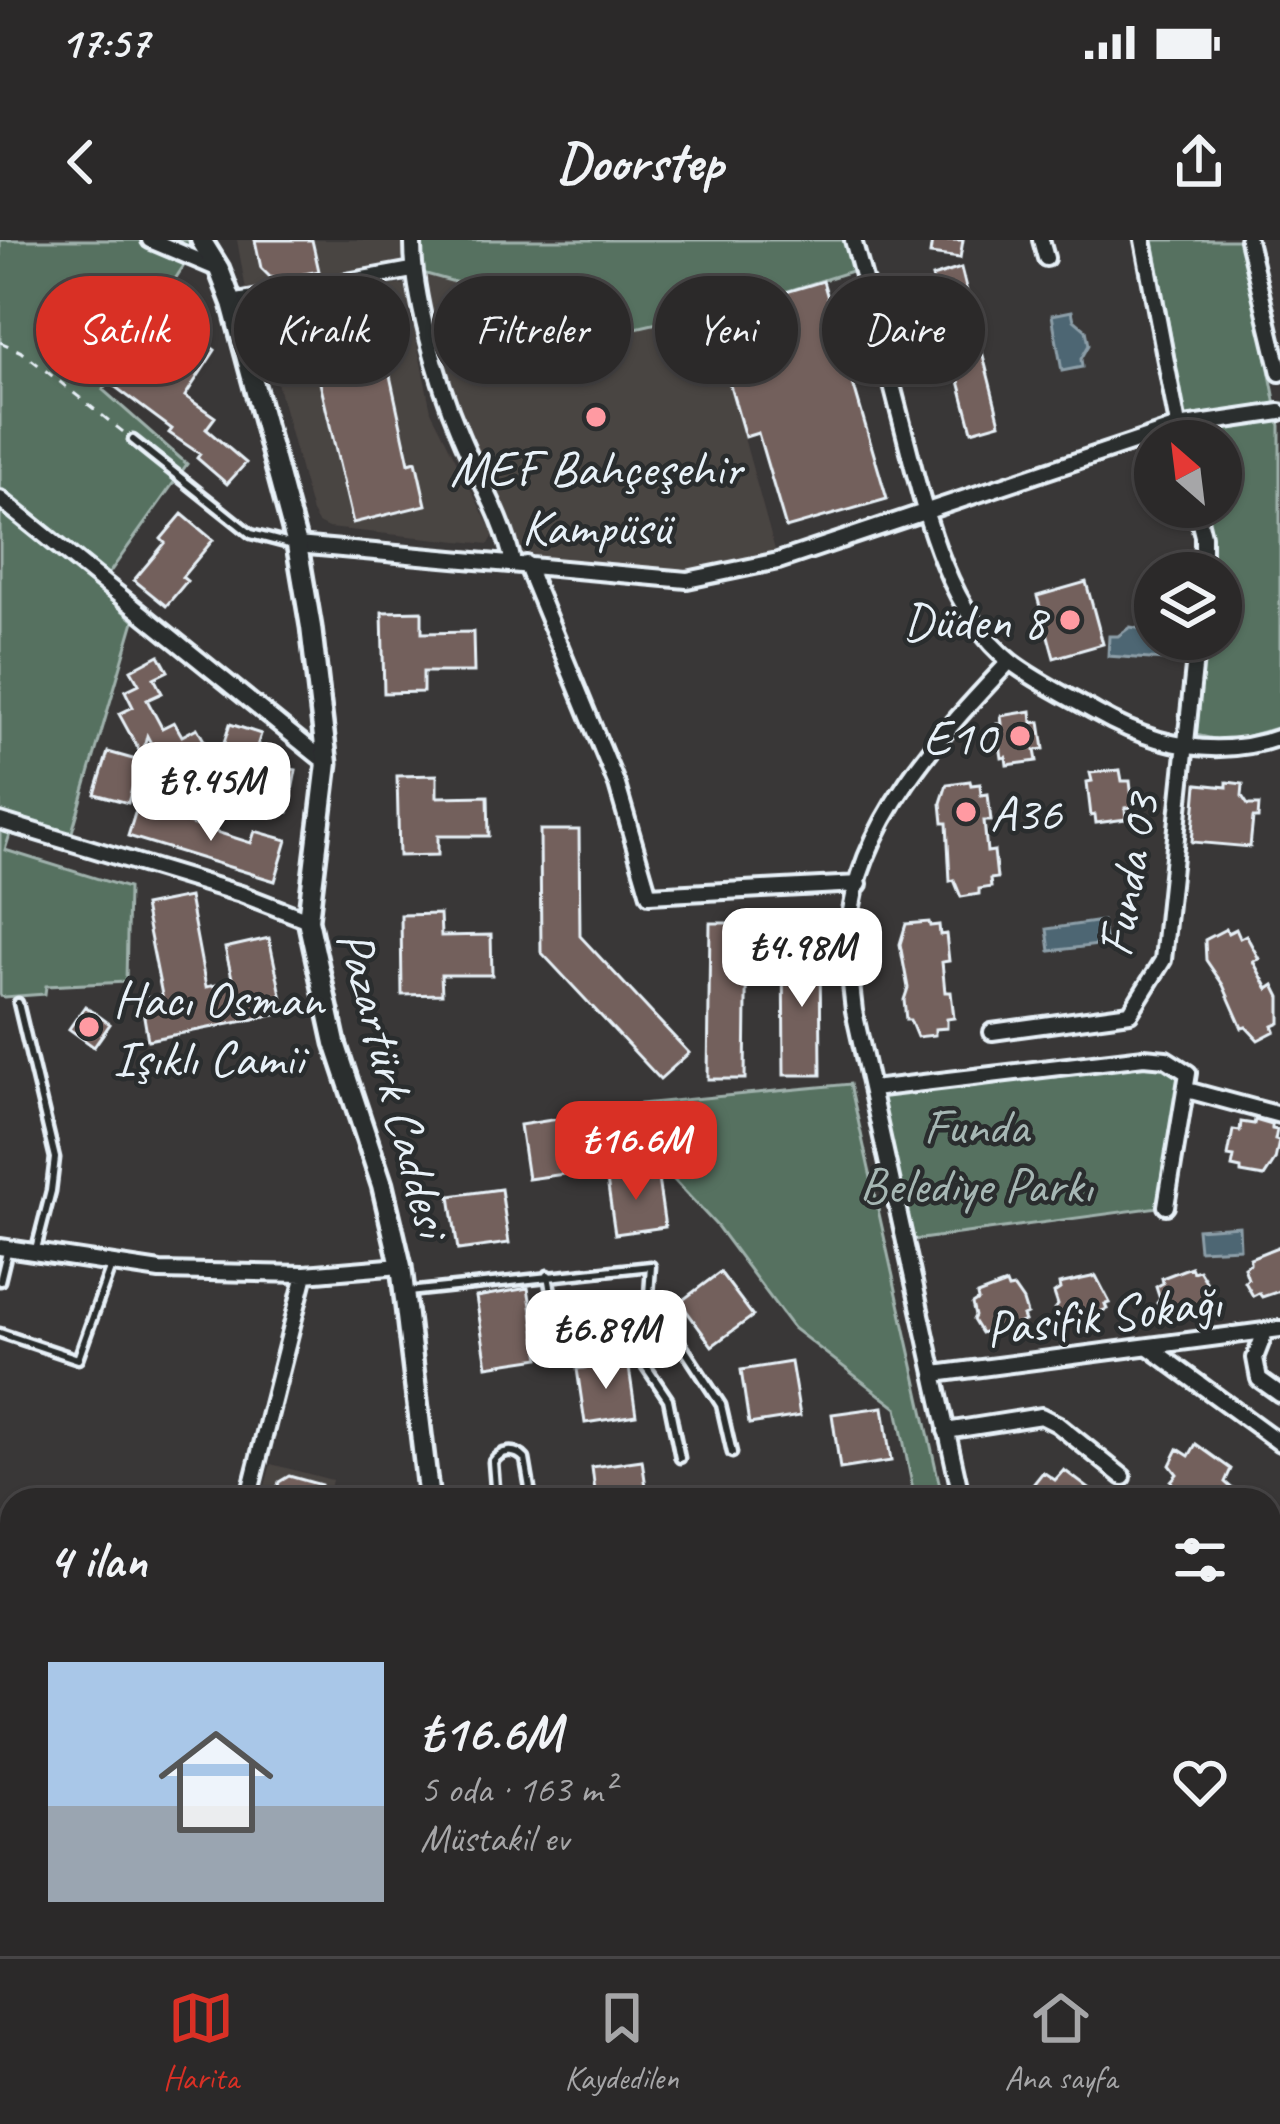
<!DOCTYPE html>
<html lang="tr">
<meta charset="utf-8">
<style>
body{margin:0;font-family:Caveat,sans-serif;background:#333131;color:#f1f3f6;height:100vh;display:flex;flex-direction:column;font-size:45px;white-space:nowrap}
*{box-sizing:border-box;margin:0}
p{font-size:39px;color:#a6a6a8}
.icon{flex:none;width:66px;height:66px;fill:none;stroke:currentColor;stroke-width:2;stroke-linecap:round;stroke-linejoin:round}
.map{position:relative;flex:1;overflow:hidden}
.sheet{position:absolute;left:0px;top:1248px;width:1281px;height:468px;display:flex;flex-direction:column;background:#2b2929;border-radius:36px 36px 0 0;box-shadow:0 3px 9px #0004,0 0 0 3px #474546}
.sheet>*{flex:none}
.top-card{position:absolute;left:36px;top:36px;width:1209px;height:108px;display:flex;gap:24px}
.needle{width:78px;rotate:332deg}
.tools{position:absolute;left:1134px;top:180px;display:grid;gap:24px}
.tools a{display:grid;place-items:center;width:108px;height:108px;border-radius:50%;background:#2b2929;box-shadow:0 3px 9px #0004,0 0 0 3px #474546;font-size:60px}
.price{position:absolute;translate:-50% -102px;padding:0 27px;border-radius:24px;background:#fff;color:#222;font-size:39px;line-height:78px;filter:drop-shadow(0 3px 6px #0008)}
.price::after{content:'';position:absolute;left:50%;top:72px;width:36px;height:27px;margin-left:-18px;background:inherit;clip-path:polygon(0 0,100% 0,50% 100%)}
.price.current{background:#d93025;color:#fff}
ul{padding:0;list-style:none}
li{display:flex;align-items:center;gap:36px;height:300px;padding:0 48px}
li span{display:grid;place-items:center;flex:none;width:336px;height:240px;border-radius:0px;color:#555}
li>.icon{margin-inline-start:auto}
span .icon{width:144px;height:144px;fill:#fffc;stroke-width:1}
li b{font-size:51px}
h2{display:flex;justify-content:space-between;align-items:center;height:144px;padding:0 48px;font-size:51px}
.chip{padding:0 42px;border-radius:54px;background:#2b2929;box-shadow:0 3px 9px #0004,0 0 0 3px #474546;font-size:42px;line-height:108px}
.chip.current{background:#d93025;color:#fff}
.status{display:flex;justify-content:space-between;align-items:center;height:84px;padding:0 60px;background:#2b2929;direction:ltr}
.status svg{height:33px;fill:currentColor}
header{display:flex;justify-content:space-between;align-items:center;height:156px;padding:0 48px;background:#2b2929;font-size:54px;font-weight:700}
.menu{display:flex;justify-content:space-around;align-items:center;height:168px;border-top:3px solid #474546;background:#2b2929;font-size:33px;color:#a6a6a8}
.menu a{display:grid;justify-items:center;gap:6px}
.menu .current{color:#d93025}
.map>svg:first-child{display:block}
</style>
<div class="status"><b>17:57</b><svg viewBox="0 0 49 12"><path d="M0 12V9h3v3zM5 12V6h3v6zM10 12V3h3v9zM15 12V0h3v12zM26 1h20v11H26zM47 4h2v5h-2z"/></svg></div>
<header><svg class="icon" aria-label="back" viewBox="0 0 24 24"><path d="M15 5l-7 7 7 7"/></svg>Doorstep<svg class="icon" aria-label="share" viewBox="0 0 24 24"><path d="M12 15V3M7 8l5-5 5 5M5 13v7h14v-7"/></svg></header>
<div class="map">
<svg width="1280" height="1716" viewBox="0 0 1280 1716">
<rect width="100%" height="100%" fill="#393737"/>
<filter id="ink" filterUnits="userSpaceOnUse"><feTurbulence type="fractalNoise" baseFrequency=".00833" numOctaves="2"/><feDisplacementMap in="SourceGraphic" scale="24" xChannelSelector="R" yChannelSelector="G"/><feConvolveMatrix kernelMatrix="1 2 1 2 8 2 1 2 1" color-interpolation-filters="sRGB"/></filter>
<g filter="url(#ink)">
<path fill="#4a4442" d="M237 0H402L413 30 627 90 709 71 778 321 712 337 513 323 459 194 412 31 246 50Z
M405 44 431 171 494 295 489 304 328 288 318 283 312 273 256 64Z
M271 1224 332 1240 327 1260H261Z
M403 1704H768L764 1716H411Z"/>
<path fill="#567160" stroke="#9fb1ac" stroke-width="3" d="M0 0H193L194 10 103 150 187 224 98 349 134 381 67 609 10 594 5 610 128 648 126 742 46 746 45 754 4 757 0 756Z
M413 0H853L861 28 763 59 627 90 412 30Z
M1153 0H1244L1280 186V487L1227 502 1196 495 1205 399H1221V333H1210L1212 311 1204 267H1221V201H1190Z
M1144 817 1188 833 1166 966 906 1001 872 849Z
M850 844 943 1260H915L897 1168 793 1088 717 986 644 908 619 866Z
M61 1704H216L201 1716H45Z"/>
<path fill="#4e6673" stroke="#8c9ea8" stroke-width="3" d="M1072 71 1074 80 1086 90 1089 105 1081 119 1082 127 1062 131 1052 75Z
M1130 387 1151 390 1155 399 1166 400 1164 420 1108 416 1109 396H1118Z
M167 534 211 547 204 568 161 554Z
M1102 681 1106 704 1050 711 1047 689Z
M1239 986 1240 1008 1199 1010 1197 989Z"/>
<path fill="#73615c" stroke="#e8f1f8" stroke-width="3" d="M255 0H312L319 31 279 39 270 37 261 28Z
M932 0H963L960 18 930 14Z
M961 28 1000 183 972 191 932 37Z
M823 41 887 259 786 288 758 193 745 197 723 121 746 114 733 68Z
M165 71 215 110 185 156 215 177 206 189 246 223 227 244 197 218 200 214 169 193 172 189 114 146Z
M381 94 409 223 416 221 426 265 353 283 312 109Z
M182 274 213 300 182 337 187 341 166 366 134 340 165 303 161 299Z
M1086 342 1103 404 1054 418 1037 356Z
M422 371V393L473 392 474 432H423V452L384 453 382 372Z
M159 415 168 431 154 438 162 453 147 460 162 488 174 482 182 496 197 488 206 504 177 520 170 506 156 513 147 496 142 516 119 474 133 467 125 451 139 444 131 430Z
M1031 471 1032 483 1040 482 1044 509 1035 510 1037 521 1007 525 1006 517 1002 518 997 484H1002L1001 476Z
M230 484 261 494 252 522 296 530 288 572 256 566 261 538 217 524Z
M108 512 140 521 128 563 95 554Z
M1120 530 1122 541H1130L1133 567 1125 568 1126 579 1096 583 1095 575 1091 576 1087 542 1092 541 1090 533Z
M437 535V557L488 556 489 596H438V615L399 616 397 536Z
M970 541 971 545 980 544 981 555 988 554 991 581H984L987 612 994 611 997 638 990 639 991 647 979 649V654L961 657 954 640 950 641 947 583H943L941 563 947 544Z
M1227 542 1243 544 1242 556 1248 565H1259L1258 578H1253L1250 607 1192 602 1197 544 1227 547Z
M137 567 251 603 255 591 287 600 275 641 128 596Z
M540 590H579L580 696 689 813 660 839 541 712Z
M189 657 206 747 233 742 225 708 269 698 285 773 148 800 141 759 162 755 144 666Z
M440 674 441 696 491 695 492 735H441L442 754 402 755 401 675Z
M929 682 930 686 939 685 940 695 946 694 949 721 942 722 945 752H951L954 778 947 779V788L935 789V795L917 797 910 780H906L904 760 908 748 900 704 906 684Z
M710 683H747L745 839H708Z
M1226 689 1228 693 1236 689 1240 698 1246 695 1259 719 1253 721 1268 749 1274 745 1280 757V783L1273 786 1275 791 1258 800 1246 787 1242 788 1223 745 1206 720 1205 700Z
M783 705H820L821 835H784Z
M85 766 110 784 94 807 69 789Z
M571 877 579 932 528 939 520 885Z
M1255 880 1272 885V889L1277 890 1275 900 1279 901 1275 920 1264 937 1241 933V929L1232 927 1234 917 1228 916 1233 890 1240 891 1241 882 1254 884Z
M657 932 665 987 615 994 607 940Z
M501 949 509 1003 458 1010 450 956Z
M1280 1006V1051L1262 1057 1259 1053 1253 1056 1245 1042 1248 1039 1244 1027 1250 1023V1018Z
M1191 1027 1193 1032 1199 1030 1207 1043 1212 1057 1208 1059 1209 1064 1174 1078 1171 1073 1165 1076 1157 1063 1160 1059 1156 1047 1163 1043 1162 1038Z
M720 1032 753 1076 712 1106 680 1062Z
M1096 1036 1110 1063 1105 1064 1107 1069 1072 1084 1069 1079 1063 1082 1055 1069 1058 1065 1054 1053 1060 1049 1059 1044Z
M1006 1044 1008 1049 1014 1048 1023 1061 1027 1074 1023 1076 1025 1081 990 1095 987 1091 981 1093 973 1080 975 1076 972 1064 978 1060 977 1055Z
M528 1048 540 1118 487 1126 476 1057Z
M628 1121 636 1175 585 1183 577 1129Z
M791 1122 800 1176 749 1184 741 1130Z
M883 1167 891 1221 840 1229 832 1174Z
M1196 1204 1231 1229 1225 1242 1235 1251 1225 1260H1194L1176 1249 1171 1241 1177 1234 1170 1225 1178 1209 1189 1216Z
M642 1220 648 1260H596L592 1227Z
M1064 1230 1104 1260H1035L1031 1247 1043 1232 1055 1240Z
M289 1236 321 1245 323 1260H274L279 1242Z
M540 1704H580L589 1716H524Z
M1173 1704H1259L1260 1708 1230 1716H1144L1143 1712Z"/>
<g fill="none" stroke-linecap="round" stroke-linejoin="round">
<defs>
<path id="lane" d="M133 200 251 294 293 305
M18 763 55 918 51 951 36 1009
M548 1035 558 1092 604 1083 620 1088 668 1159 680 1218
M0 1041 7 1012
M408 1052 651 1026 649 1055 721 1165 732 1213
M0 1093 78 1119 111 1026
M496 1260 493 1222C501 1210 515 1208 525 1219L532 1260
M0 1523 12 1517"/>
<path id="street" d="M150 0 219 29
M413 0C412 52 438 143 459 192 477 237 503 275 513 323
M853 0C870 59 885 117 900 176 921 255 943 369 1011 422 1037 442 1069 457 1097 473 1155 506 1216 520 1280 497
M1041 0 1046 18
M1143 0 1181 201
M1248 0 1280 133
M232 63 412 30
M0 259 327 523
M1196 267 1203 296V333
M297 305 687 340 778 321 1178 187 1280 172
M526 324 617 545 649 655 859 644
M0 581 241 654 308 680
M992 792 1130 773 1163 720 1197 399
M872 849 1144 817 1166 819 1188 833 1166 966
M1187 850 1280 875
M0 1007 160 1031 305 1034 401 1026
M1265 1092 1255 1118 1259 1139 1280 1154
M1150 1108 1280 1203
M935 1134 1280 1089
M946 1191 1041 1176 1057 1184 1123 1237
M248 1260 305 1034
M962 1260 854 771C851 743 847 716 849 688 857 583 942 493 1010 421
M1269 1608 1280 1605
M1269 1660 1280 1714
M273 1704 282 1716
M310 1716 326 1704
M764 1716 768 1704
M1003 1716 1007 1704"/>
<path id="secondary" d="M201 0 219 29 232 63 297 305 311 387 327 523 308 680 335 803 382 945 401 1026 429 1260
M345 1704 354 1716"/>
<path id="primary" d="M1269 1292 1280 1289
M0 1294 12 1298
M1269 1318 1280 1315
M0 1320 12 1324
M0 1557 12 1551"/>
</defs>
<use href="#lane" stroke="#e8f1f8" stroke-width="15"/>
<use href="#street" stroke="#e8f1f8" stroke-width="22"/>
<use href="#secondary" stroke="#e8f1f8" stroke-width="27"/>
<use href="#primary" stroke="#e8f1f8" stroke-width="30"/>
<path stroke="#e8f1f8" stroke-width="3" stroke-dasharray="9 9" stroke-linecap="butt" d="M0 102 22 112 127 195
M1269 1535 1280 1533
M1089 1704 1098 1716
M781 1710 803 1716
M57 1716 73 1704
M869 1716 873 1704"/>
<use href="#lane" stroke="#2a2d2e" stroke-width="6"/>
<use href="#street" stroke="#2a2d2e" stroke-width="14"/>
<use href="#secondary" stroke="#2a2d2e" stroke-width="18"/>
<use href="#primary" stroke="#736b5a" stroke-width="21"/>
</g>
</g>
<g fill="#ff9aa2" stroke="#2a2d2e" stroke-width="4.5">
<circle cx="596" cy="177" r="12"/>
<circle cx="1070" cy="380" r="12"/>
<circle cx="1020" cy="496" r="12"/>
<circle cx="966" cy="572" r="12"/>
<circle cx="89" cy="787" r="12"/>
</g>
<g text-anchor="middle" stroke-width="9" stroke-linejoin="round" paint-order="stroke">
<g font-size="51" fill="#e8f1f8" stroke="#2a2d2e" text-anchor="end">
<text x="596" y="245" text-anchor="middle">MEF Bahçeşehir<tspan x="596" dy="59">Kampüsü</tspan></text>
<text x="1046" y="398">Düden 8</text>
<text x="996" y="514">E10</text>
<text x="990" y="590" text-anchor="start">A36</text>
<text x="113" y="776" text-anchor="start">Hacı Osman<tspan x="113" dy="59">Işıklı Camii</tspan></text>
</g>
<g font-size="51" fill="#e8f1f8" stroke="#2a2d2e">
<text transform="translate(1127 635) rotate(-80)" y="18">Funda 03</text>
<text transform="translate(395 843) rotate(75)" y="18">Pazartürk Caddesi</text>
<text transform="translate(1103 1074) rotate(-7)" y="18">Pasifik Sokağı</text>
</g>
<g font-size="51" fill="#a6b7b4" stroke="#2a2d2e">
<text x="976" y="903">Funda<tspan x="976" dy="59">Belediye Parkı</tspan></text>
</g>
</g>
</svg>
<div class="tools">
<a><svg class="needle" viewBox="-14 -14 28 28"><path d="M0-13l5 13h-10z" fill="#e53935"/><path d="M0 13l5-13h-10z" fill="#a6a6a8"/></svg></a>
<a><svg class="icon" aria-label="layers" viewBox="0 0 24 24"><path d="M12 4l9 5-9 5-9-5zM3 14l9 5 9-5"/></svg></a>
</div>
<b class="price" style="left:211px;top:604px">₺9.45M</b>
<b class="price" style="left:802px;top:770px">₺4.98M</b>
<b class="price current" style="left:636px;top:963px">₺16.6M</b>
<b class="price" style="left:606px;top:1152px">₺6.89M</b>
<div class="top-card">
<a class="chip current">Satılık</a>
<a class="chip">Kiralık</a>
<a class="chip">Filtreler</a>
<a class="chip">Yeni</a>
<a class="chip">Daire</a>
</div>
<section class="sheet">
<h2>4 ilan<svg class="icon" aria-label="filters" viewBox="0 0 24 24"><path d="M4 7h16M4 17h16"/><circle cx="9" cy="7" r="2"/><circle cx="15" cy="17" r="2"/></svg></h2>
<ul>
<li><span style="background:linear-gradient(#a9c7e8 60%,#9aa5b1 0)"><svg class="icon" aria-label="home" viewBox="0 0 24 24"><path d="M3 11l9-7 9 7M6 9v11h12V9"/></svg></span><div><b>₺16.6M</b><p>5 oda · 163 m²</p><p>Müstakil ev</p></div><svg class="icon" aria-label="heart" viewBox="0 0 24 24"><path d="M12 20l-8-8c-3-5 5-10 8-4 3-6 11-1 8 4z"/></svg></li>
</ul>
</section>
</div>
<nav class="menu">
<a class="current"><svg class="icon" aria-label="map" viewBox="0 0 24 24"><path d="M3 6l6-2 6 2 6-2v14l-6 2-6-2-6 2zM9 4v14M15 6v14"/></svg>Harita</a>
<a><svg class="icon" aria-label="saved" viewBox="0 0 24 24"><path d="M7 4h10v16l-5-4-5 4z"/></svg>Kaydedilen</a>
<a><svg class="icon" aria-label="home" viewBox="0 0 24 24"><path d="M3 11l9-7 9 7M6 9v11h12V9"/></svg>Ana sayfa</a>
</nav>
